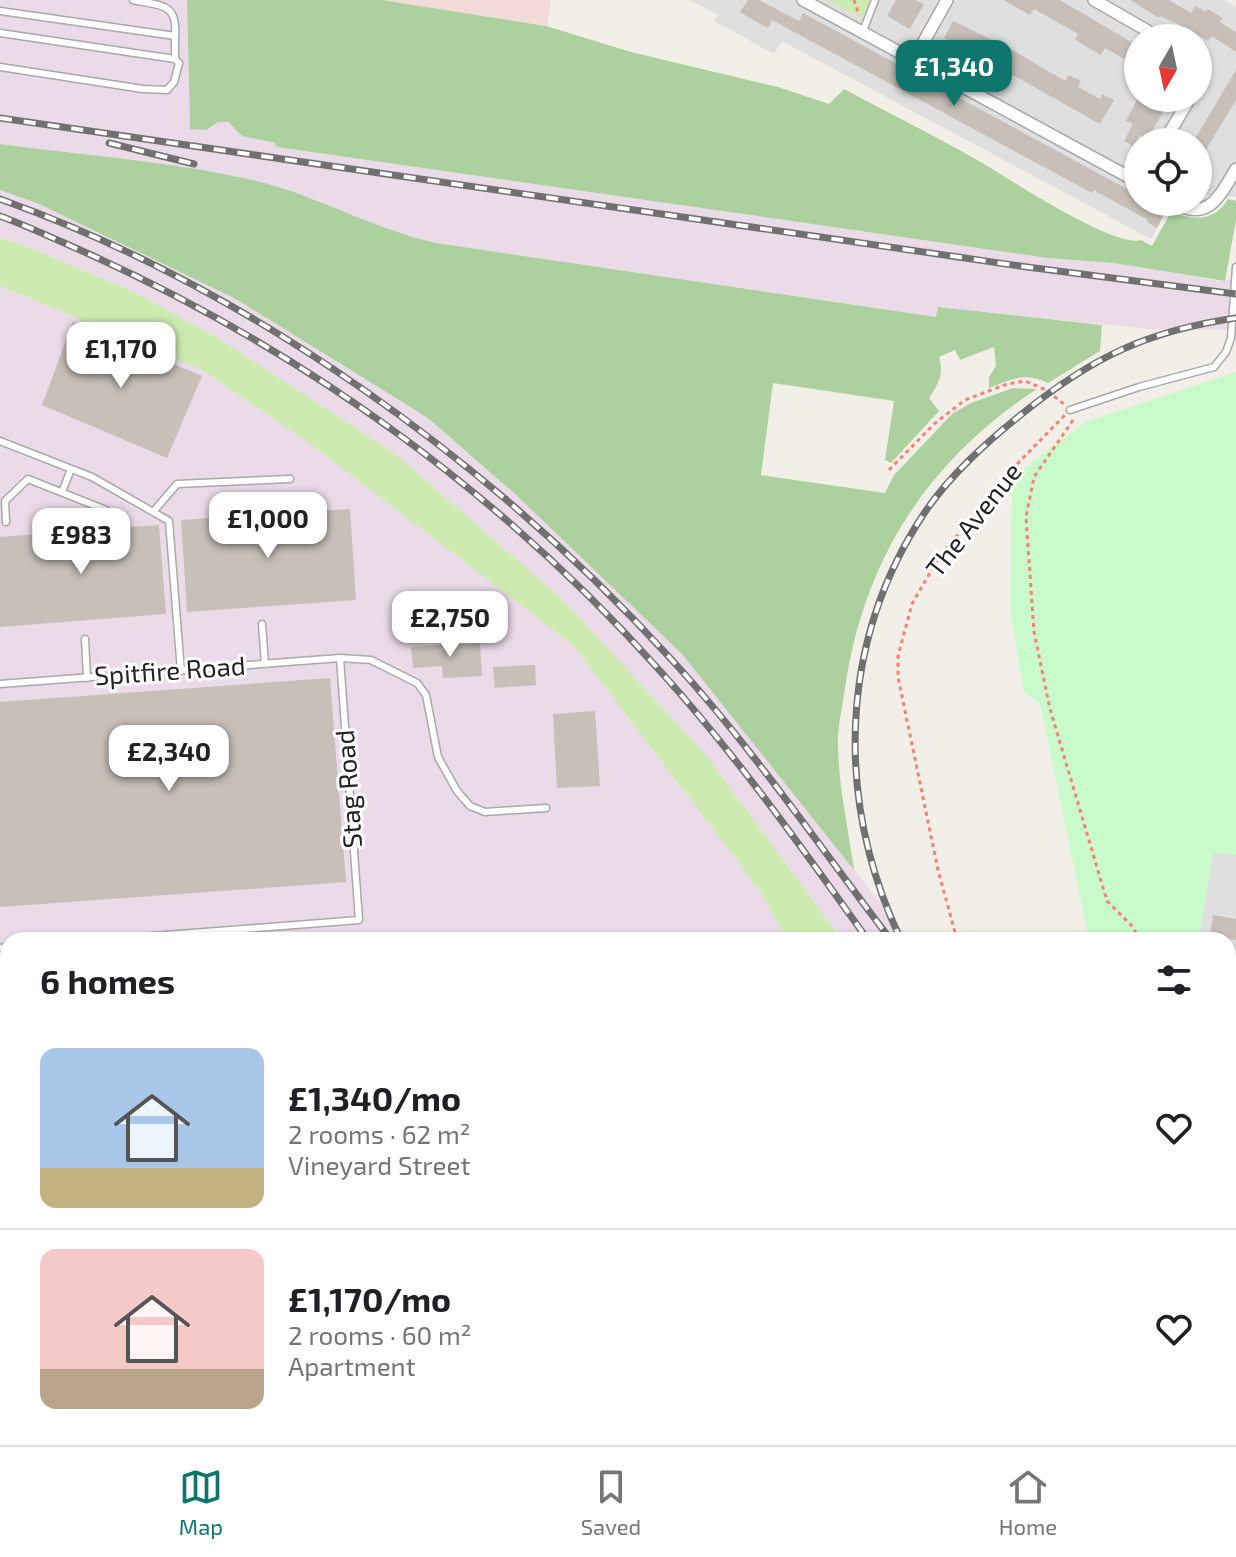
<!DOCTYPE html>
<meta charset="utf-8">
<style>
body{margin:0;font-family:"Exo 2",sans-serif;background:#f6f6f6;color:#202124;height:100vh;display:flex;flex-direction:column;font-size:30px;white-space:nowrap}
*{box-sizing:border-box;margin:0}
p{font-size:26px;color:#757577}
.icon{flex:none;width:44px;height:44px;fill:none;stroke:currentColor;stroke-width:2;stroke-linecap:round;stroke-linejoin:round}
.map{position:relative;flex:1;overflow:hidden}
.sheet{position:absolute;left:0px;top:932px;width:1236px;height:514px;display:flex;flex-direction:column;background:#fff;border-radius:24px 24px 0 0;box-shadow:0 2px 6px #0004}
.sheet>*{flex:none}
.needle{width:52px;rotate:189deg}
.tools{position:absolute;left:1124px;top:24px;display:grid;gap:16px}
.tools a{display:grid;place-items:center;width:88px;height:88px;border-radius:50%;background:#fff;box-shadow:0 2px 6px #0004;font-size:40px}
.price{position:absolute;translate:-50% -68px;padding:0 18px;border-radius:16px;background:#fff;color:#222;font-size:26px;line-height:52px;filter:drop-shadow(0 2px 4px #0008)}
.price::after{content:'';position:absolute;left:50%;top:48px;width:24px;height:18px;margin-left:-12px;background:inherit;clip-path:polygon(0 0,100% 0,50% 100%)}
.price.active{background:#0f766e;color:#fff}
ul{padding:0;list-style:none}
li{display:flex;align-items:center;gap:24px;height:200px;padding:0 40px}
li+li{border-top:2px solid #e0e0e0}
li span{display:grid;place-items:center;flex:none;width:224px;height:160px;border-radius:16px;color:#555}
li>.icon{margin-inline-start:auto}
span .icon{width:96px;height:96px;fill:#fffc;stroke-width:1}
li b{font-size:34px}
h2{display:flex;justify-content:space-between;align-items:center;height:96px;padding:0 40px;font-size:34px}
.tabs{display:flex;justify-content:space-around;align-items:center;height:112px;border-top:2px solid #e0e0e0;background:#fff;font-size:22px;color:#757577}
.tabs a{display:grid;justify-items:center;gap:4px}
.tabs .active{color:#0f766e}
.map>svg:first-child{display:block}
</style>
<div class="map">
<svg width="1236" height="1445" viewBox="0 0 1236 1445">
<rect width="100%" height="100%" fill="#f2efe9"/>
<path fill="#e0dfdf" fill-rule="evenodd" d="M690 0H1225L1236 7V197L1198 194V142H1138V202H1171L1151 239 782 41 774 54 714 21 718 15ZM1138 38H1198V98H1138Z
M1213 852 1236 855V966L1228 962V940H1203L1200 932Z
M1236 981V1266L1228 1265V990Z"/>
<path fill="#f2dad9" d="M382 0H551L547 26Z"/>
<path fill="#ebdbe8" d="M0 0H187L190 129 212 128 217 122H228L242 136 275 143 277 147 1048 258 1113 263 1220 281 1236 278V330L1148 329 938 307 937 317 436 243 404 236 267 184 209 172 0 144Z
M0 190 39 204 236 299 428 418 516 495 682 654 910 940H842L706 755 562 599 394 453 219 339 136 293 21 244 0 238Z
M0 286 202 370 313 446 573 645 760 891 787 940H8V1351L0 1349Z
M1228 1265 1236 1266V1317L1228 1315Z
M1228 1362 1236 1373V1445H777L700 1439 553 1445 383 1438H1228Z"/>
<path fill="#cdebb0" d="M826 0H871L863 18Z
M0 238 21 244 136 293 219 339 394 453 562 599 706 755 842 940H787L760 891 573 645 313 446 202 370 0 286Z"/>
<path fill="#add19e" d="M187 0H382L546 26 631 52 778 87 829 104 844 89C890 114 938 137 984 164 1011 180 1114 248 1141 240L1152 246 1171 212C1193 220 1215 222 1228 199L1236 201V220L1225 281 1113 263 1048 258 277 147 275 143 242 136 228 122H218L207 130 190 129Z
M0 144C87 156 183 162 268 184 325 200 377 230 436 243L936 317 938 307 1102 325 1100 351 1048 383C1023 372 1013 379 989 388V377L996 366 994 347 960 360 955 350 939 357C944 374 939 383 929 398L939 411 891 463 885 460 894 401 773 383 761 475 885 493 894 475 953 413 971 403 1013 388 1037 389C928 460 864 559 845 688 843 704 839 720 838 736 837 781 848 825 854 870L682 654 516 495 428 418 236 299 39 204 0 190Z
M0 1354 8 1357V1438H325L385 1445H0Z"/>
<path fill="#c8facc" d="M1236 372V855L1213 852 1200 932 1203 940H1089L1040 703 1024 693 1010 610 1012 477 1086 422Z"/>
<path fill="#e2e2e2" d="M1228 1315 1236 1317V1373L1228 1362Z"/>
<path fill="#c7bfb8" d="M748 0H759L799 21 803 13 1138 195V202H1152L1166 210 1157 228 1147 222 1148 220 1097 192 1094 190 1092 193 772 20 768 28 753 20 740 12Z
M896 0H915L924 4 910 29 887 16Z
M1003 0H1060L1138 46V67L1105 48 1101 55 1075 40 1078 34 1034 9 1030 15Z
M1130 0H1169L1191 13 1195 6 1206 12 1208 9 1222 18 1220 22 1236 32V52L1212 36 1208 41 1180 25 1160 16 1159 18Z
M953 21 1011 49 1065 81 1069 75 1081 81 1078 87 1100 99 1102 94 1114 100 1100 124 1011 74 1013 72 944 38Z
M1236 70V100L1198 163V142H1193Z
M1138 98H1171L1147 140 1138 135V149L1124 141 1133 124 1126 121Z
M73 322 202 376 167 458 42 405Z
M350 509 356 600 187 612 181 520Z
M159 525 166 614 0 627V537Z
M480 643 482 676 443 678 442 666 413 668 411 647Z
M535 665 536 685 495 688 493 667Z
M330 678 346 882 0 907V702Z
M595 711 600 786 557 788 553 714Z
M1213 915 1236 919V940L1210 936Z"/>
<g fill="none" stroke-linecap="round" stroke-linejoin="round">
<defs>
<path id="service" d="M133 0C160 6 178 2 175 36
M0 11 175 36V59L179 63 174 82 167 90 143 89 0 67
M863 31 875 0
M0 33 175 59
M1070 410 1139 387 1214 367 1226 352 1231 338 1236 267
M0 441 92 477 169 521 181 671
M62 492 71 469
M153 512 177 484 290 479
M6 522 5 501 28 479 106 510
M262 624 265 664
M85 639 87 678
M0 684 340 658 371 660 417 683 426 695 438 757 457 791 470 806 485 812 546 808
M101 940 359 920 340 658
M0 948 8 947
M0 1015 8 1014
M0 1092 8 1090
M915 1438 930 1445"/>
<path id="minor" d="M803 0 1138 182
M1094 0 1160 38
M913 61 947 0
M1164 142 1190 98
M1172 202C1208 223 1219 197 1236 169
M1228 958 1236 960
M1228 1172 1236 1179"/>
</defs>
<use href="#service" stroke="#a9a9a9" stroke-width="9"/>
<use href="#minor" stroke="#a9a9a9" stroke-width="14"/>
<path stroke="#fa8072" stroke-width="3" stroke-dasharray="4 4" stroke-linecap="butt" d="M854 0 859 15
M1073 420 1034 477 1026 517 1034 632 1050 709 1107 901 1132 926 1138 937 1151 940
M889 470 934 424 965 400 1007 384 1025 381 1046 390 1065 405
M957 940 938 870 898 677V656L912 604 939 557 1020 461 1065 415"/>
<use href="#service" stroke="#fff" stroke-width="6"/>
<use href="#minor" stroke="#fff" stroke-width="11"/>
<defs>
<path id="rail" d="M0 118 1027 267 1236 294
M109 143 194 164
M0 199C252 289 492 463 671 659 752 747 819 846 891 940
M0 216C30 227 59 241 89 254 306 352 502 494 661 672 737 756 802 848 868 940
M901 940C835 801 838 642 925 512 951 474 987 442 1023 413 1093 357 1147 331 1236 318
M0 1154 8 1153
M0 1168H8
M0 1181H8
M1228 1286 1236 1287
M1228 1398 1236 1408
M1228 1435 1235 1445
M1212 1438 1219 1445"/>
</defs>
<use href="#rail" stroke="#707070" stroke-width="7"/>
<use href="#rail" stroke="#fff" stroke-width="4" stroke-dasharray="12" stroke-linecap="butt"/>
</g>
<g text-anchor="middle" stroke-width="6" stroke-linejoin="round" paint-order="stroke">
<g font-size="26" fill="#222" stroke="#fff">
<text transform="translate(974 520) rotate(-52)" y="9">The Avenue</text>
<text transform="translate(170 671) rotate(-4)" y="9">Spitfire Road</text>
<text transform="translate(349 789) rotate(-94)" y="9">Stag Road</text>
</g>
</g>
</svg>
<div class="tools">
<a><svg class="needle" viewBox="-14 -14 28 28"><path d="M0-13l5 13h-10z" fill="#e53935"/><path d="M0 13l5-13h-10z" fill="#757577"/></svg></a>
<a><svg class="icon" aria-label="locate" viewBox="0 0 24 24"><circle cx="12" cy="12" r="6"/><path d="M12 2v4M12 18v4M2 12h4M18 12h4"/></svg></a>
</div>
<b class="price active" style="left:954px;top:108px">£1,340</b>
<b class="price" style="left:121px;top:390px">£1,170</b>
<b class="price" style="left:268px;top:560px">£1,000</b>
<b class="price" style="left:81px;top:576px">£983</b>
<b class="price" style="left:450px;top:659px">£2,750</b>
<b class="price" style="left:169px;top:793px">£2,340</b>
<section class="sheet">
<h2>6 homes<svg class="icon" aria-label="filters" viewBox="0 0 24 24"><path d="M4 7h16M4 17h16"/><circle cx="9" cy="7" r="2"/><circle cx="15" cy="17" r="2"/></svg></h2>
<ul>
<li><span style="background:linear-gradient(#a9c7e8 75%,#c2b280 0)"><svg class="icon" aria-label="home" viewBox="0 0 24 24"><path d="M3 11l9-7 9 7M6 9v11h12V9"/></svg></span><div><b>£1,340/mo</b><p>2 rooms · 62 m²</p><p>Vineyard Street</p></div><svg class="icon" aria-label="heart" viewBox="0 0 24 24"><path d="M12 20l-8-8c-3-5 5-10 8-4 3-6 11-1 8 4z"/></svg></li>
<li><span style="background:linear-gradient(#f6c9c9 75%,#b9a48a 0)"><svg class="icon" aria-label="home" viewBox="0 0 24 24"><path d="M3 11l9-7 9 7M6 9v11h12V9"/></svg></span><div><b>£1,170/mo</b><p>2 rooms · 60 m²</p><p>Apartment</p></div><svg class="icon" aria-label="heart" viewBox="0 0 24 24"><path d="M12 20l-8-8c-3-5 5-10 8-4 3-6 11-1 8 4z"/></svg></li>
</ul>
</section>
</div>
<nav class="tabs">
<a class="active"><svg class="icon" aria-label="map" viewBox="0 0 24 24"><path d="M3 6l6-2 6 2 6-2v14l-6 2-6-2-6 2zM9 4v14M15 6v14"/></svg>Map</a>
<a><svg class="icon" aria-label="saved" viewBox="0 0 24 24"><path d="M7 4h10v16l-5-4-5 4z"/></svg>Saved</a>
<a><svg class="icon" aria-label="home" viewBox="0 0 24 24"><path d="M3 11l9-7 9 7M6 9v11h12V9"/></svg>Home</a>
</nav>
